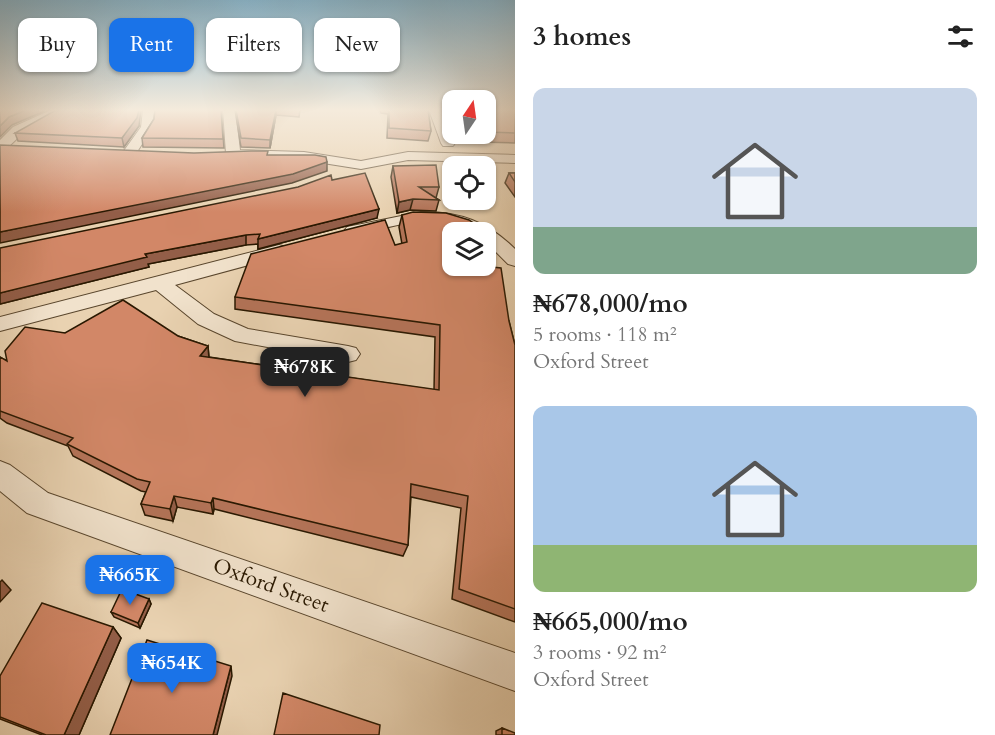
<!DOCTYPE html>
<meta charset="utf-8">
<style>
body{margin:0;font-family:Cardo,serif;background:#f2f2f2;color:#222;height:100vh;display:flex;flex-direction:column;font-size:22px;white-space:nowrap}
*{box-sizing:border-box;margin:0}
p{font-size:20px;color:#767676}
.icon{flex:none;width:33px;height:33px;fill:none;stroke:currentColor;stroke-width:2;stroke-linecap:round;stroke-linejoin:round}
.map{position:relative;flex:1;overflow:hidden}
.panel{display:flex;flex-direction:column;background:#fff;width:480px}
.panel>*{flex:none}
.guide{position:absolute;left:18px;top:18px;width:406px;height:54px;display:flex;gap:12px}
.needle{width:39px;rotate:13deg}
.fabs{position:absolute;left:442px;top:90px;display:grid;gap:12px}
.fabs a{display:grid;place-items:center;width:54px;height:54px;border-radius:12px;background:#fff;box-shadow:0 2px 4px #0004;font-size:30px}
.price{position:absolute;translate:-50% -51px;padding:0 14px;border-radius:12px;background:#1a73e8;color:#fff;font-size:20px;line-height:39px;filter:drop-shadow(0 2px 3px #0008)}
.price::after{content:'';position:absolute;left:50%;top:36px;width:18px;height:14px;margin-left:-9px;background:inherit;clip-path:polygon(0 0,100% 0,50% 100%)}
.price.current{background:#222;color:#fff}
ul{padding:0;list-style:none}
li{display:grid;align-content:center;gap:12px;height:318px;padding:0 18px}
li span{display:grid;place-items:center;height:186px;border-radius:12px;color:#555}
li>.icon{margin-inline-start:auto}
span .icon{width:108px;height:108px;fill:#fffc;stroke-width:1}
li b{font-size:26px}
h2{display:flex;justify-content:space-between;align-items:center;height:72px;padding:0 18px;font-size:26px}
.chip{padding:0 21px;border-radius:12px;background:#fff;box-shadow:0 2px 4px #0004;font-size:21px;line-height:54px}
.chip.current{background:#1a73e8;color:#fff}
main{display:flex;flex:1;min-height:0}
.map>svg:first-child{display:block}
</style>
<main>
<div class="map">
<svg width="515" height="735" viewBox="0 0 515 735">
<rect width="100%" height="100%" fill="#e9d2b1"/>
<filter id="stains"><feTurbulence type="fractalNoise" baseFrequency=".00333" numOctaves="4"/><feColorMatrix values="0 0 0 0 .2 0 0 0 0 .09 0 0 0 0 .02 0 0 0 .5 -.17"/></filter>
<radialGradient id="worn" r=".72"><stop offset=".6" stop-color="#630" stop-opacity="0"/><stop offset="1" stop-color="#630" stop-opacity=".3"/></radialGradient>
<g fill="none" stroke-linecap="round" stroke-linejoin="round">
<defs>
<path id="street" d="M51 110H66L23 133 5 150 0 151V140L13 127Z
M143 110H155L153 127 135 155H125L123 152 141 127Z
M223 110H235L240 150 304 152 361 161 408 152 515 155V163L408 160 361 169 304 160 233 158 226 154Z
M429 110H441L455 143 453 146H443L441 143Z
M421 212C459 211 488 222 515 249V266L508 264 486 242V232C470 232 457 223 441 222 411 219 381 229 353 236L344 231 347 227Z
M279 245 286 247 288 251 286 255 175 285 214 314 248 329 348 346 356 348 360 354 356 360 348 362 235 341 198 324 156 290 0 331V317Z
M0 461 10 465 48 493 515 653V691L27 513 0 491Z"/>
</defs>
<use href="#street" stroke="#59462d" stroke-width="2"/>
<use href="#street" fill="#f1e2cc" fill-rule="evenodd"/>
</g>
<path fill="#b57459" stroke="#291801" stroke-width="1.5" d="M155 110H225H221L224 148 143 147 142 138 154 119Z
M235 110H300L299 117 276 115 270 148 241 147Z
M380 110H428L431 131 428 141 387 138 388 114 381 113Z
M486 110H515V143L480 142 475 134H486Z
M139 126 124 147 18 141 15 133Z
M393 166 439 187 436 198H435L439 200 436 211 410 210 397 213 391 177Z
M509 173H515V197L505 183Z
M332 180 377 218 258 249V244L246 245 148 264 149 267 0 304Z
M402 215 453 232 509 321 515 345V622L452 599 461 508 411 497 408 545 403 556 214 509 213 514 177 507 173 521 145 515 141 504 146 492 141 491 73 456 68 446 7 423 0 418V357L7 361 65 333 178 336 208 346 209 357 434 390 435 337 235 309V297L402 244 399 227Z
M149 599 151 604 140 628 114 617 111 612Z
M113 627 121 638 79 735H42L0 719V676Z
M502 728 515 735H496V731Z"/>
<path fill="#935e48" stroke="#291801" stroke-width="1.5" d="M26 110H47L12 125 0 137V126L9 117Z
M139 110H141L139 126 124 147 122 138Z
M276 110V115L270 148V140Z
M327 162V171L292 183 0 243V232Z
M413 199 410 210 397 213 399 202Z
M379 209 377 218 258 249V239Z
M246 235V245L148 264 149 267 0 304V293L145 254Z
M208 346 209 359 200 356Z
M174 496 177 507 173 521 170 509Z
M213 498 214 509 213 514 211 503Z
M2 580 11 590 0 602V582Z
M149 599 151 604 140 628 138 623Z
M113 627 121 638 79 735H64Z
M231 666 232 676 217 735H213Z"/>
<path fill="#d28767" stroke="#291801" stroke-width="1.5" d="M0 110H26L9 117 0 126Z
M56 110H139L137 118 122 138 15 133Z
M155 110H221L223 139 142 138 154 119Z
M236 110H276L270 140 241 138Z
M389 110H428L431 131 389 128Z
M486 110H515V133L486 132Z
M0 145 194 153 251 151H268L267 155H315L326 157 327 162 293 174 0 232Z
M436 165 439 187H419L439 200 413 199 399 202 393 166Z
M365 173 379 209 258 239 260 234 246 235 145 254 147 257 0 293V248L298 187 331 175 332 180Z
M509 173H515V182Z
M413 212 446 213 469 220 479 227V232H453V266H482L501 268 509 321 515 345V609L459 589 468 496 411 484 408 545 213 498 211 503 174 496 170 509 141 504 150 482 137 479 67 444 73 438 0 411V357L7 361 5 351 25 327 65 333 123 300 178 336 208 346 200 356 439 390 440 325 235 297 251 254 385 220 395 245 407 242 402 215Z
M122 589 149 599 138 623 111 612Z
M42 603 113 627 64 735H46L0 717V676Z
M147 640 231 666 213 735H110Z
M283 693 380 725 379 735H274Z
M502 728 515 733V735H502Z"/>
<linearGradient id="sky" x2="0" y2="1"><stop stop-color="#88b6ce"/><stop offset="0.52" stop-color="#f5ebdc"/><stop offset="1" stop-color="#f5ebdc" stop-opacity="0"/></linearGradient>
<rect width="515" height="212" fill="url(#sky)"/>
<g text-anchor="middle" stroke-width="4.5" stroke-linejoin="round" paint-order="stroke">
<g font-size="21" fill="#291801" stroke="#f1e2cc">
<text transform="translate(271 585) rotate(20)" y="7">Oxford Street</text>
</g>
</g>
<rect width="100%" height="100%" filter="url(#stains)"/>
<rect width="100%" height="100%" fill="url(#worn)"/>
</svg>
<div class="fabs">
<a><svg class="needle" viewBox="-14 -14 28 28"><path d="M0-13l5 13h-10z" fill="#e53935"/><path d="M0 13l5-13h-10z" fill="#767676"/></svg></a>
<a><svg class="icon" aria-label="locate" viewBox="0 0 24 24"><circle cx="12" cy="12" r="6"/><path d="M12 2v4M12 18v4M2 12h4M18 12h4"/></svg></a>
<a><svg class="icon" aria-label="layers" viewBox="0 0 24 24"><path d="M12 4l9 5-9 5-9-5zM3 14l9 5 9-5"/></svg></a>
</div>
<b class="price current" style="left:305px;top:398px">₦678K</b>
<b class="price" style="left:130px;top:606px">₦665K</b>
<b class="price" style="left:172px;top:694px">₦654K</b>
<div class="guide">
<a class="chip">Buy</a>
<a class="chip current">Rent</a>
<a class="chip">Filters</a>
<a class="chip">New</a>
</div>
</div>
<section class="panel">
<h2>3 homes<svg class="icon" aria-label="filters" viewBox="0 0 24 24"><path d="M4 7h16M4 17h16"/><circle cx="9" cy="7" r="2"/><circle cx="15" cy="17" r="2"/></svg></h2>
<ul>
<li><span style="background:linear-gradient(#c9d6e8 75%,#7fa58c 0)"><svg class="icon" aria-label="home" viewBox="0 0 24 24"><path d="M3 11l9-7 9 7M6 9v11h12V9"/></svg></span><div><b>₦678,000/mo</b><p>5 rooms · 118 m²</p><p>Oxford Street</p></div></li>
<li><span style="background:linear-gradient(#a9c7e8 75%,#8fb573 0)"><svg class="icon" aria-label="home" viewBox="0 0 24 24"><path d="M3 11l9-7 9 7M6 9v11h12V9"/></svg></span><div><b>₦665,000/mo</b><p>3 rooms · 92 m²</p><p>Oxford Street</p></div></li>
</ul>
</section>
</main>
